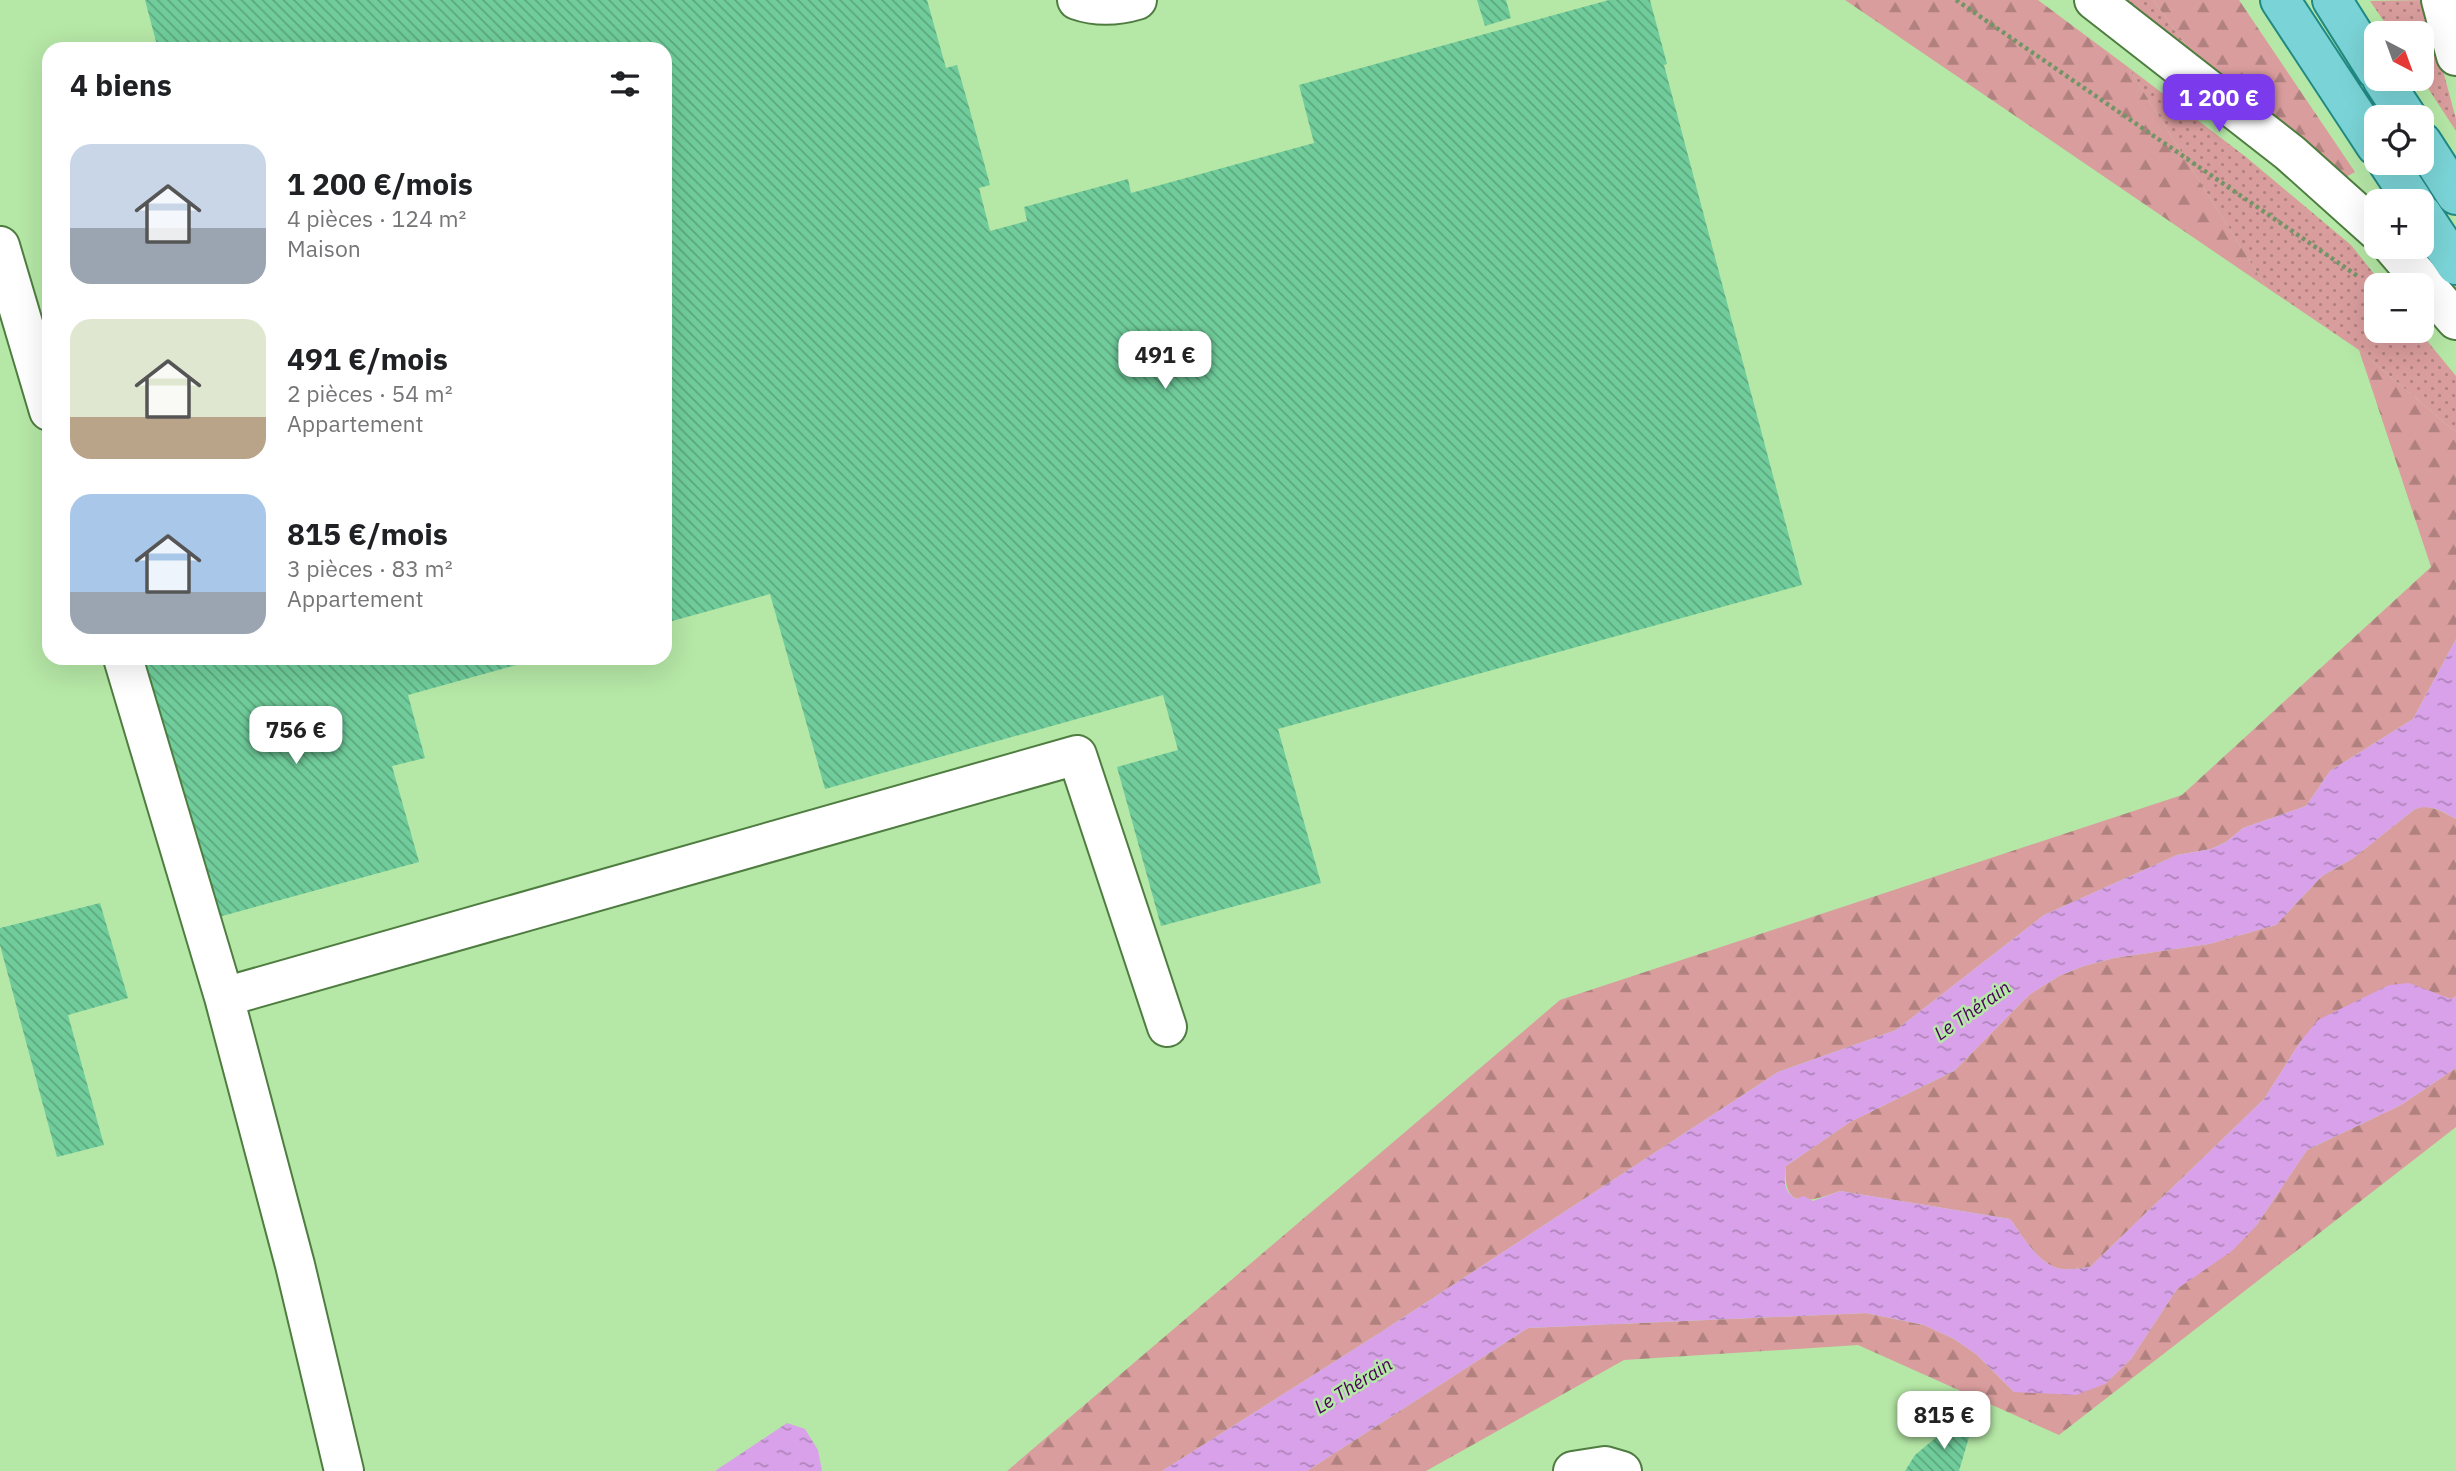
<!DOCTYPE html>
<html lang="fr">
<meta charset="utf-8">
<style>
body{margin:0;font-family:"IBM Plex Sans",sans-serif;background:#f6f6f6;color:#202124;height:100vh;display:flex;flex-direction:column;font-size:26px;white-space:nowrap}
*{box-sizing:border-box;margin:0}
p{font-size:23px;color:#757577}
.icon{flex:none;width:38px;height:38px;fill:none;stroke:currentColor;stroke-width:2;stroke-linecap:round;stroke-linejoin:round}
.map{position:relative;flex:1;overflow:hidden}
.side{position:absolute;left:42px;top:42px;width:630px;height:623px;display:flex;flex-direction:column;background:#fff;border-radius:21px;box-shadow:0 7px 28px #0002}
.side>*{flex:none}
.needle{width:46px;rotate:139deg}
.fabs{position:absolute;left:2364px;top:21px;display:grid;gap:14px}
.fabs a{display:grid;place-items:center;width:70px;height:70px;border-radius:14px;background:#fff;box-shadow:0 7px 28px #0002;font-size:35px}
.price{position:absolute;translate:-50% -60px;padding:0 16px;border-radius:14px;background:#fff;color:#222;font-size:23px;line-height:46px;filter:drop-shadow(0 2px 4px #0008)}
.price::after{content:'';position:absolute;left:50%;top:42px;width:21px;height:16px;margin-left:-10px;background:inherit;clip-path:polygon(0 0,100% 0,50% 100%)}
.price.active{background:#7c3aed;color:#fff}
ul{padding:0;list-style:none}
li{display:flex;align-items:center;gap:21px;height:175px;padding:0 28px}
li span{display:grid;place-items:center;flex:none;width:196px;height:140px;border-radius:21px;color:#555}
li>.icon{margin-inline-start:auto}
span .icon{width:84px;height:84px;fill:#fffc;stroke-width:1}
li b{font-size:30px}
h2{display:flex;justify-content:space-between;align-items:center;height:84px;padding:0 28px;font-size:30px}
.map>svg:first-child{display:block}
</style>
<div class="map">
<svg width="2456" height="1471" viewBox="0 0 2456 1471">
<defs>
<pattern id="green-dots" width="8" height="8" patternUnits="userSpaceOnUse" patternTransform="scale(1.75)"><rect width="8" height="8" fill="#da9d9d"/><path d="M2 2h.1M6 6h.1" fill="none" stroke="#b0817f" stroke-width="1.8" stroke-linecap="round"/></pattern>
<pattern id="forest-firs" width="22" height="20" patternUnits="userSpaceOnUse" patternTransform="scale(1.75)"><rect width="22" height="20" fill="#da9d9d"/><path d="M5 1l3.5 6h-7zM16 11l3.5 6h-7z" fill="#b0817f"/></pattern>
<pattern id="water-ripples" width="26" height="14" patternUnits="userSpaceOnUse" patternTransform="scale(1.75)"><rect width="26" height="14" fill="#d9a1e9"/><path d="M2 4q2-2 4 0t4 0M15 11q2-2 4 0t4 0" fill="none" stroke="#b084bc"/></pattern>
<pattern id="building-back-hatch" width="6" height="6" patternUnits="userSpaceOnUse" patternTransform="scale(1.75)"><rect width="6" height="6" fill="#70cd9b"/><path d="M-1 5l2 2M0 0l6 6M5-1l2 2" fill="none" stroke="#5ca77e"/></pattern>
</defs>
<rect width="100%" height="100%" fill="#b5e7a6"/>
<path fill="url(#green-dots)" d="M2127 0H2153L2189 49Z
M2424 0 2456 119V131L2422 79V33H2392L2370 1Z
M2128 67 2246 157 2351 245 2383 285H2376V331H2419L2456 376V432L2359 350 2266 287Z"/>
<path fill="url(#forest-firs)" d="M1845 0H2038L2128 67 2266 287Z
M2153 0H2239L2355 172 2344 178 2189 49Z
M2359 350 2456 432V639L2413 719 2330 771 2306 806 2243 828 2226 842 2211 849 2177 855 2044 915 1896 1030 1778 1072 1378 1334 1162 1471H1007L1560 1000 2182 795 2431 567Z
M2425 806 2439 810 2456 819V996L2451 999 2430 992 2300 1042 2264 1099 2090 1267C2081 1268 2071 1270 2062 1269 2039 1266 2023 1236 2010 1219L1840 1191C1809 1202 1782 1211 1786 1166L1850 1122 1954 1071 2029 995 2059 976 2084 966 2114 958 2209 944 2276 925 2322 876 2352 859 2415 809Z
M2456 1068V1127L2059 1435 1858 1345 1624 1360 1426 1471H1307L1528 1328 1866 1313 1924 1325 1954 1339 1976 1354 2014 1392 2105 1384 2131 1359 2177 1289 2256 1226 2307 1150 2401 1105Z"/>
<path fill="url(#water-ripples)" d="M2456 639V819C2442 811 2431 804 2415 809L2352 859 2322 876 2276 925 2209 944 2114 958 2084 966 2059 976 2029 995 1954 1071 1850 1122 1786 1166C1784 1181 1783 1191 1796 1199L1804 1196 1813 1201 1840 1191 2010 1219C2023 1236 2039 1266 2062 1269 2071 1270 2081 1268 2090 1267L2264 1099 2300 1042 2318 1020 2389 985 2409 983 2451 999 2456 996V1068L2401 1105 2307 1150 2256 1226 2232 1251 2177 1289 2131 1359 2105 1384 2076 1395 2014 1392 1976 1354 1954 1339 1924 1325 1866 1313 1528 1328 1307 1471H1162L1378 1334 1778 1072 1896 1030 2044 915 2177 855 2211 849 2226 842 2243 828 2306 806 2330 771 2413 719Z
M787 1423 805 1429 818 1450 822 1471H715Z"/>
<path fill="url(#building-back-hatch)" d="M145 0H927L946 68 957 65 969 107 990 185 979 188 990 231 1027 221 1024 207 1128 179 1131 193 1314 143 1299 85 1609 0H1650L1667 64 1664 65 1802 585 1278 729 1321 883 1161 926 1117 767 1178 750 1163 695 825 789 770 594 665 623V49H158Z
M1477 0H1506L1511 18 1485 26Z
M144 658H537L538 659 408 695 425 758 392 766 419 862 215 918Z
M100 903 128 998 68 1015 104 1145 57 1157 0 945V928Z
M1974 1420 1959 1471H1905L1915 1455 1939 1435 1951 1427Z"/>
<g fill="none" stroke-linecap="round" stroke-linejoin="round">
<defs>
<path id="minor" d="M1077 0C1097 7 1117 6 1137 0
M2094 0 2290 153 2376 230
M2441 0 2456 56
M0 246 49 411
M2393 247 2456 320
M123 658 224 997 295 1265 344 1471
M224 997 1077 755 1167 1027
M1573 1471 1605 1466 1622 1471"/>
<path id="major" d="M2280 0 2376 146
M2332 0 2376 70
M2382 79 2407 117
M2422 142 2456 195
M2388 163 2413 201
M2422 214 2456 265"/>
</defs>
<use href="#minor" stroke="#4f7d41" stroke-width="42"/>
<use href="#major" stroke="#218a84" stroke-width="42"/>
<path stroke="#719566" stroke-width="4.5" stroke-dasharray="3.5 3.5" stroke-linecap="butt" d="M1956 0 2359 277"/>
<use href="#minor" stroke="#fff" stroke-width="38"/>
<use href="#major" stroke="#7ad4d7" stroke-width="38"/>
</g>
<g text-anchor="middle" stroke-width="5" stroke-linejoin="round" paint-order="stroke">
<g font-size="19" font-style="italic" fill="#4b005c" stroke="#b5e7a6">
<text transform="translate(1972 1010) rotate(-35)" y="7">Le Thérain</text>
<text transform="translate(1353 1385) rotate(-32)" y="7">Le Thérain</text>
</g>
</g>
</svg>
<div class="fabs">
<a><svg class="needle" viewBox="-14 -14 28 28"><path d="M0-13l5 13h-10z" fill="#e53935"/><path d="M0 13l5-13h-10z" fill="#757577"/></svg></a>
<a><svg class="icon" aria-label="locate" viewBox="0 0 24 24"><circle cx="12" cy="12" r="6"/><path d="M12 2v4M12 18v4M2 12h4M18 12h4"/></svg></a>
<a>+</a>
<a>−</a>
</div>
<b class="price active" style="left:2219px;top:134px">1 200 €</b>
<b class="price" style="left:1165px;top:391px">491 €</b>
<b class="price" style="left:296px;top:766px">756 €</b>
<b class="price" style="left:1944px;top:1451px">815 €</b>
<section class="side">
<h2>4 biens<svg class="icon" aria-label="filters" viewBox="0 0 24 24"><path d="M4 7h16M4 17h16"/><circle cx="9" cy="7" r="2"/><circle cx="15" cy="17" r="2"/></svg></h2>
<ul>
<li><span style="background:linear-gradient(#c9d6e8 60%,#9aa5b1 0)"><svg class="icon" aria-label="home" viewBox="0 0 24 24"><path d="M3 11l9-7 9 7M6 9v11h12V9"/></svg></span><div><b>1 200 €/mois</b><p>4 pièces · 124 m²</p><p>Maison</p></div></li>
<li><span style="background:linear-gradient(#dfe7d0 70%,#b9a48a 0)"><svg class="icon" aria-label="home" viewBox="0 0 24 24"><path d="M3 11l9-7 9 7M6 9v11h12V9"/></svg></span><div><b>491 €/mois</b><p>2 pièces · 54 m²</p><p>Appartement</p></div></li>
<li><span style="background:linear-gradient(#a9c7e8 70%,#9aa5b1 0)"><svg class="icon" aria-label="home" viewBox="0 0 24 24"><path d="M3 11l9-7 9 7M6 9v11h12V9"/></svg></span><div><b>815 €/mois</b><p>3 pièces · 83 m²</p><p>Appartement</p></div></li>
</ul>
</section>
</div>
